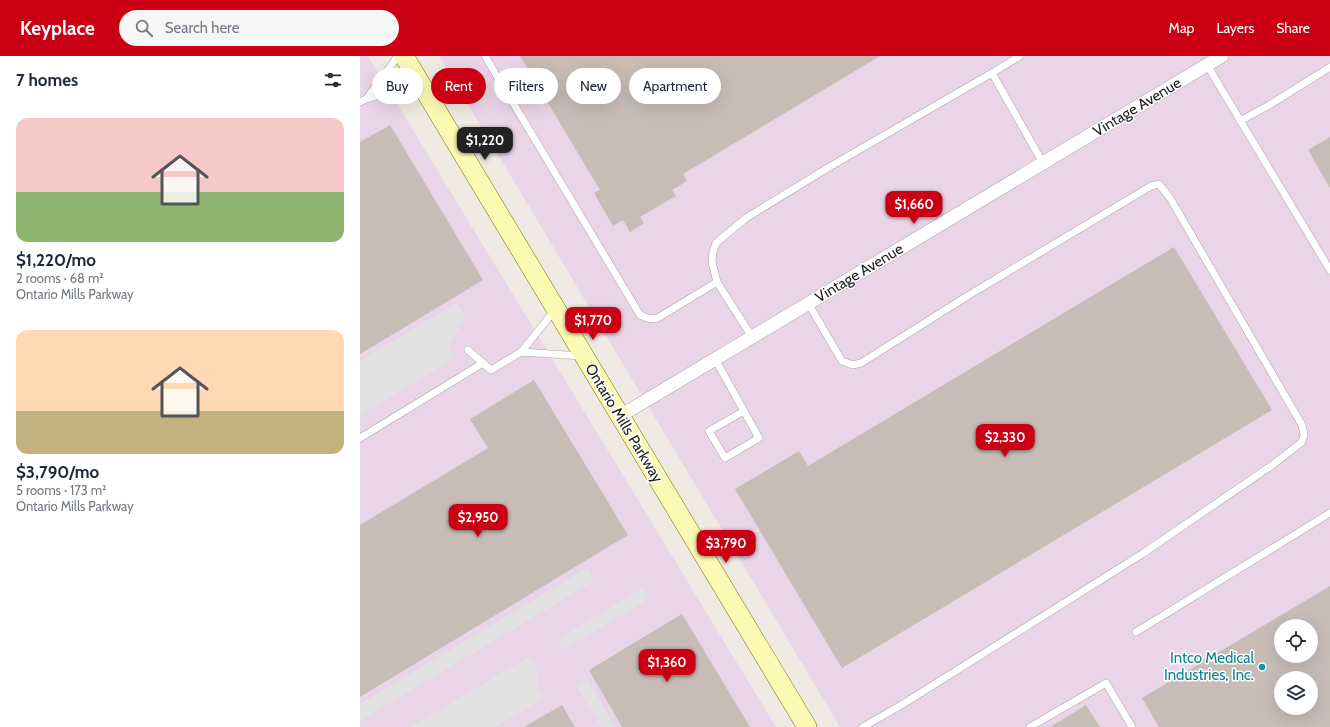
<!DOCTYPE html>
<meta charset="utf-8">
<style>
body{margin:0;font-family:Cabin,sans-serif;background:#f6f6f7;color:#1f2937;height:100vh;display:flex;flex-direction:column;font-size:15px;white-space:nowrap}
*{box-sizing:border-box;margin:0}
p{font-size:13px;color:#747a83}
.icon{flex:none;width:22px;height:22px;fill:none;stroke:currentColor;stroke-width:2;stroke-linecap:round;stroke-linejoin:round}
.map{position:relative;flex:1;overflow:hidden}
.panel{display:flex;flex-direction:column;background:#fff;width:360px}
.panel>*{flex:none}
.banner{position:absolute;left:12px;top:12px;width:380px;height:36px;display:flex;gap:8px}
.fabs{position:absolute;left:914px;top:563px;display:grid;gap:8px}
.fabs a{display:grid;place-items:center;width:44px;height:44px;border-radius:50%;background:#fff;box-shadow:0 4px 16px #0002;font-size:20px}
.price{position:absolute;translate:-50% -34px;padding:0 9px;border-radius:8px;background:#cb0014;color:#fff;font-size:13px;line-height:26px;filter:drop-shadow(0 1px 2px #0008)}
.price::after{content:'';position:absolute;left:50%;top:24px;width:12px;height:9px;margin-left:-6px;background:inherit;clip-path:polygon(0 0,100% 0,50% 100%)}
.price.on{background:#222;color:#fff}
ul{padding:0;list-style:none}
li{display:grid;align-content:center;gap:8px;height:212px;padding:0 16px}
li span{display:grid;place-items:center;height:124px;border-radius:12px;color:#555}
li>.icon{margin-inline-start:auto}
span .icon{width:72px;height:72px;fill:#fffc;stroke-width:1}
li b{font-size:17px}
h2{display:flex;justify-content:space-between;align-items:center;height:48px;padding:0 16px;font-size:17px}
.chip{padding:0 14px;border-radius:18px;background:#fff;box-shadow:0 4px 16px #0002;font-size:14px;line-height:36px}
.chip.on{background:#cb0014;color:#fff}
header{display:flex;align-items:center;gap:24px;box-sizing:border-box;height:56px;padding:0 20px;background:#cb0014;color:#fff}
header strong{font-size:19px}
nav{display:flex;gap:22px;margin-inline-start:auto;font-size:14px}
.search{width:280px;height:36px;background:#f6f6f7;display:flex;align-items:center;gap:10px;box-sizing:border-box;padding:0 14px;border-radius:22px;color:#747a83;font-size:15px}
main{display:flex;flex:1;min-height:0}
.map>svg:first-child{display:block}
</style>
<header>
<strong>Keyplace</strong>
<div class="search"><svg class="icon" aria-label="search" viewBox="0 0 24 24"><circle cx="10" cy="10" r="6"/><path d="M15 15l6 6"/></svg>Search here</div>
<nav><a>Map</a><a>Layers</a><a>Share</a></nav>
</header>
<main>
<section class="panel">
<h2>7 homes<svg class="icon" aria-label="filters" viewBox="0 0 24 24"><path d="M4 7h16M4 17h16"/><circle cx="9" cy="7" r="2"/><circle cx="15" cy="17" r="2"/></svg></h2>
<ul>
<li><span style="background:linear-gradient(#f6c9c9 60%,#8fb573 0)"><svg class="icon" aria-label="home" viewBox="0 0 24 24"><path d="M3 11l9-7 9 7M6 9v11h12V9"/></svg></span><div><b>$1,220/mo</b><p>2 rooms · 68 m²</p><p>Ontario Mills Parkway</p></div></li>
<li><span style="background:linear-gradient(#ffd9b3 65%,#c2b280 0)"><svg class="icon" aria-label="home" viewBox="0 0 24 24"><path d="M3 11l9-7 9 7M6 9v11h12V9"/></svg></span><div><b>$3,790/mo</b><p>5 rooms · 173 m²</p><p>Ontario Mills Parkway</p></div></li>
</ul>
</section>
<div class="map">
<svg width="970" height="671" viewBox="0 0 970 671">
<rect width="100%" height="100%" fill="#efeae3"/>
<path fill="#e9d5e7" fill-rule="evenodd" d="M0 0H8L416 671H0Z
M79 0H970V671H480ZM921 570H951V600H921ZM921 622H951V652H921Z"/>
<path fill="#e2e2e2" d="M97 247 105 261 88 292 95 302 0 359V305Z
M227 512 234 525 0 665V648Z
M283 532 289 543 203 594 197 583Z
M170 600 175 609 179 632 185 642 135 671H51Z
M228 624 255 671H241L217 631Z"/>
<path fill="#c7bcb6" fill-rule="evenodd" d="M160 0H520L323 118 327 125 312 134 316 140 280 161 284 167 270 176 263 164 253 170 234 137 240 134Z
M30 69 123 224 0 298V86Z
M970 81V132L948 94Z
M814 191 912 354 482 612 375 433 439 395 448 410Z
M174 324 268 479 0 641V469L128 392 110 363Z
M970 530V671H799L782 642ZM921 570H951V600H921ZM921 622H951V652H921Z
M322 558 390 671H262L229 614Z
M202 649 215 671H164Z
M726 649 740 671H690Z"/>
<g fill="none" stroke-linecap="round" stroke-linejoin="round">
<defs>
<path id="lane" d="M125 0 280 259 287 262 296 263 357 226 392 281
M847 9 970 214
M632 17 660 0
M7 42 38 0
M0 46C18 36 43 37 64 35
M880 65 911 48 970 11
M357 226 352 206 353 196 356 187 386 162 471 110 632 17 683 107
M448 247 482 305 493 309 501 307 609 239 791 130 799 128 810 142 942 369 944 379 942 386 911 410 782 498 543 648 503 671
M108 294 131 314 161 296 195 254
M161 296 221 300
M355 303 399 382 365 402 349 375 384 355
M0 382 123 307
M776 576 970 457
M670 671 746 627 772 671"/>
<path id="street" d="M260 360 862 0"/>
<path id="secondary" d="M44 0 447 671"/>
</defs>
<use href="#lane" stroke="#a5a5a5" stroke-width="8"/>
<use href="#street" stroke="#a5a5a5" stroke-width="14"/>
<use href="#secondary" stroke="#787900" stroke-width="20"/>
<use href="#lane" stroke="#fff" stroke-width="7"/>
<use href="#street" stroke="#fff" stroke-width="13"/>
<use href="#secondary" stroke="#fcf9b4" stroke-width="19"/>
</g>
<circle fill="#0f9aa8" stroke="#fff" stroke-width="1.5" cx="902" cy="611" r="4"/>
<g text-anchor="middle" stroke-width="3" stroke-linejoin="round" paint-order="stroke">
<g font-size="15" fill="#1e1e1e" stroke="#fff">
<text transform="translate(777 51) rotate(-31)" y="5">Vintage Avenue</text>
<text transform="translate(499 217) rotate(-31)" y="5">Vintage Avenue</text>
<text transform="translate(264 367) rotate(59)" y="5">Ontario Mills Parkway</text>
</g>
<g font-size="15" fill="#0d838f" stroke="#fff" text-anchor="end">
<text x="894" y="607">Intco Medical<tspan x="894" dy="17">Industries, Inc.</tspan></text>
</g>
</g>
</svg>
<div class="fabs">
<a><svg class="icon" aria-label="locate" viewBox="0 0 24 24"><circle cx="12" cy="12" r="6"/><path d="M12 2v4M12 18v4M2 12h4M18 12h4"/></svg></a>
<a><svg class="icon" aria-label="layers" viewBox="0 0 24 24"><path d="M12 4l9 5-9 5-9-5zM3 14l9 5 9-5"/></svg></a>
</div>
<b class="price on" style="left:125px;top:105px">$1,220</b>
<b class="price" style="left:554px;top:169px">$1,660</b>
<b class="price" style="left:233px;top:285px">$1,770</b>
<b class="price" style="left:645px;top:402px">$2,330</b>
<b class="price" style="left:118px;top:482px">$2,950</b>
<b class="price" style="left:366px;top:508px">$3,790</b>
<b class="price" style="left:307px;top:627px">$1,360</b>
<div class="banner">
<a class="chip">Buy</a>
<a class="chip on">Rent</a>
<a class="chip">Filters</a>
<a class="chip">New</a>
<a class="chip">Apartment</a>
</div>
</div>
</main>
